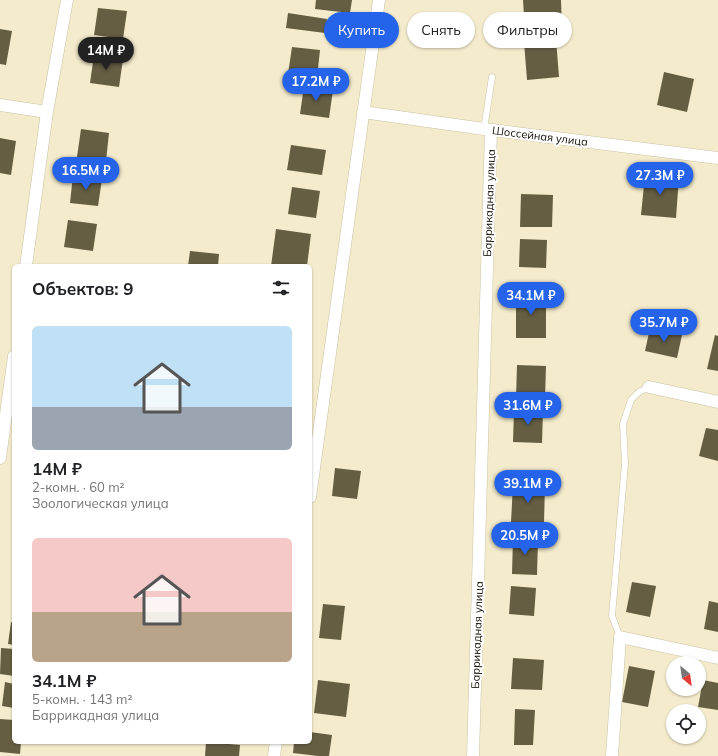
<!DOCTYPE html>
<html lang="ru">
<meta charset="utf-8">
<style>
body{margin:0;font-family:Mulish,sans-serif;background:#f6f6f6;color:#202124;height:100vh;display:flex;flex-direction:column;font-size:15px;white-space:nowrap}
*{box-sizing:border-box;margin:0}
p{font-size:13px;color:#757577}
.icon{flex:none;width:22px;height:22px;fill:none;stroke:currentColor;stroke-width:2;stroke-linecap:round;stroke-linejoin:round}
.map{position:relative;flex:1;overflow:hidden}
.drawer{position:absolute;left:12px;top:264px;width:300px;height:480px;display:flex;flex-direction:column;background:#fff;border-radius:6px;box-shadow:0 1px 3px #0004}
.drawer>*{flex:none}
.banner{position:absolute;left:324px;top:12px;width:334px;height:36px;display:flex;gap:8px}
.needle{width:26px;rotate:151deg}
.controls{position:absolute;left:666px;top:656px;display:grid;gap:8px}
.controls a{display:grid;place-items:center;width:40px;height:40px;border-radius:50%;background:#fff;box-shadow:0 1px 3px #0004;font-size:20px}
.price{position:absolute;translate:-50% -34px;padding:0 9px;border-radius:14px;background:#2563eb;color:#fff;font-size:13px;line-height:26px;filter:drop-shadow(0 1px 2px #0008)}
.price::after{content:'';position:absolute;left:50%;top:24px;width:12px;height:9px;margin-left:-6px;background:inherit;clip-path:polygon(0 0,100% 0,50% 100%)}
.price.selected{background:#222;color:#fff}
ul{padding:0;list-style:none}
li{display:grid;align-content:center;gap:8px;height:212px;padding:0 20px}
li span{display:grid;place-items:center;height:124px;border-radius:6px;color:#555}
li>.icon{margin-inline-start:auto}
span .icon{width:72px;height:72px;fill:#fffc;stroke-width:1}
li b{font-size:17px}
h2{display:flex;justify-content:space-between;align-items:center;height:48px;padding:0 20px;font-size:17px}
.tag{padding:0 14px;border-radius:18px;background:#fff;box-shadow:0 1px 3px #0004;font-size:14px;line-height:36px}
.tag.selected{background:#2563eb;color:#fff}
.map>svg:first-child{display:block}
</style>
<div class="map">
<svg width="718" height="756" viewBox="0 0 718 756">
<rect width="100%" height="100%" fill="#f3ebcb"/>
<path fill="#665e43" d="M316 0H352L350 13 315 9Z
M523 0H561L562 29 525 31Z
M98 8 127 11 123 39 94 35Z
M288 13 327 19 325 33 286 28Z
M0 29 12 31 6 65 0 64Z
M556 39 559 77 527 80 524 42Z
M292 47 320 50 317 78 288 74Z
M94 55 123 59 119 87 90 83Z
M664 72 694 79 687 112 657 105Z
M304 86 333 90 329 118 300 114Z
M81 129 109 133 106 161 77 157Z
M0 138 16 141 11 175 0 173Z
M291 145 326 150 322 175 287 170Z
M73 175 102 179 98 206 70 203Z
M645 175 679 177 676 218 641 215Z
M292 187 320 191 316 218 288 214Z
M521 194 553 195 552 227H520Z
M68 220 97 224 93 251 64 247Z
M276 229 311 234 307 266H271Z
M520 239 547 240 546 268 519 267Z
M190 251 219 254 218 266H188Z
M516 293H546V338H516Z
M650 328 682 335 677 358 645 351Z
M715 335 718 336V371L707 369Z
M517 365 546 366 545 400 516 399Z
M514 409 543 410 542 443 513 442Z
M706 428 718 430V461L699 456Z
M335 468 361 471 357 499 332 496Z
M513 484 545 485 544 523 511 522Z
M513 538 538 539 537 575 512 574Z
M632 582 656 586 650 617 626 612Z
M511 586 536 588 534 616 509 614Z
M709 601 718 603V632L704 629Z
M323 604 345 606 341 640 319 638Z
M11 622 14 623V645L8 644Z
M1 648 14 649V676L0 674Z
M513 658 544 660 542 690 511 689Z
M629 666 655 671 648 707 622 702Z
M318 680 350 684 346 717 314 713Z
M703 680 718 683V710L698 707Z
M5 682 14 684V708L2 706Z
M515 709 535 710 533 745H514Z
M0 719 14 720V742H21L20 754 0 752Z
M310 732 332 735 329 756H318L293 753 294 742H310Z
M206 742 240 745 239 756H205Z"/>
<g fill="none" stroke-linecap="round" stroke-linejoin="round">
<defs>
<path id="service" d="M484 129 492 77
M620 637 612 616 625 463 623 424 631 400 639 392 649 387"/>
<path id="minor" d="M0 105 47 112
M363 112 484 129 718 158
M26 266 47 112 67 0
M649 387 718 402
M0 458 14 356
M310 497 379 0
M274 756 276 742
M473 756 491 130
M612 756 620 637 718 658"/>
</defs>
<use href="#service" stroke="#cbc3a4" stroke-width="7"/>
<use href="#minor" stroke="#cbc3a4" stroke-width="13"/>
<use href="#service" stroke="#fff" stroke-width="6"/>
<use href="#minor" stroke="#fff" stroke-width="12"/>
</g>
<g text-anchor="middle" stroke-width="4" stroke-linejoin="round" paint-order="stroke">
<g font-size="11" fill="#110e04" stroke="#fff">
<text transform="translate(540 136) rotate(7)" y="4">Шоссейная улица</text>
<text transform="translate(489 203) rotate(-88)" y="4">Баррикадная улица</text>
<text transform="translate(477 635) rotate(-88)" y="4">Баррикадная улица</text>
</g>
</g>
</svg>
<div class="controls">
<a><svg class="needle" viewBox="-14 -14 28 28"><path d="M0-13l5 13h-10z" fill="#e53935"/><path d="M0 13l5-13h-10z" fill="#757577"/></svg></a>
<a><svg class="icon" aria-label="locate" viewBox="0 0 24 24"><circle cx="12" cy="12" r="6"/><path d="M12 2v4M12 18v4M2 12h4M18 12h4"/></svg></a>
</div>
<b class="price selected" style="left:106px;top:71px">14M ₽</b>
<b class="price" style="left:316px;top:102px">17.2M ₽</b>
<b class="price" style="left:86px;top:191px">16.5M ₽</b>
<b class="price" style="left:660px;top:196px">27.3M ₽</b>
<b class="price" style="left:531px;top:316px">34.1M ₽</b>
<b class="price" style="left:664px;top:343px">35.7M ₽</b>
<b class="price" style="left:528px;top:426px">31.6M ₽</b>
<b class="price" style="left:528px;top:504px">39.1M ₽</b>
<b class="price" style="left:525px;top:556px">20.5M ₽</b>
<div class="banner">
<a class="tag selected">Купить</a>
<a class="tag">Снять</a>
<a class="tag">Фильтры</a>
</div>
<section class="drawer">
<h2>Объектов: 9<svg class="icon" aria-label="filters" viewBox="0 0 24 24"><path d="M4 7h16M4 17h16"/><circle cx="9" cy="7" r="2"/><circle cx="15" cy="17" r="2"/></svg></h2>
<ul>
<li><span style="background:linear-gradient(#bfe0f5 65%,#9aa5b1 0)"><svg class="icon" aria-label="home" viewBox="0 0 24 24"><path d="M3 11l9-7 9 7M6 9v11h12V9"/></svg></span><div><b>14M ₽</b><p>2-комн. · 60 m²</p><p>Зоологическая улица</p></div></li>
<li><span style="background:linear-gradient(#f6c9c9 60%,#b9a48a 0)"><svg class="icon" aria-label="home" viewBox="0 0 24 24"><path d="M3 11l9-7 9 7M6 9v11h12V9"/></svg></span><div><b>34.1M ₽</b><p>5-комн. · 143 m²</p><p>Баррикадная улица</p></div></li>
</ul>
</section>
</div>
